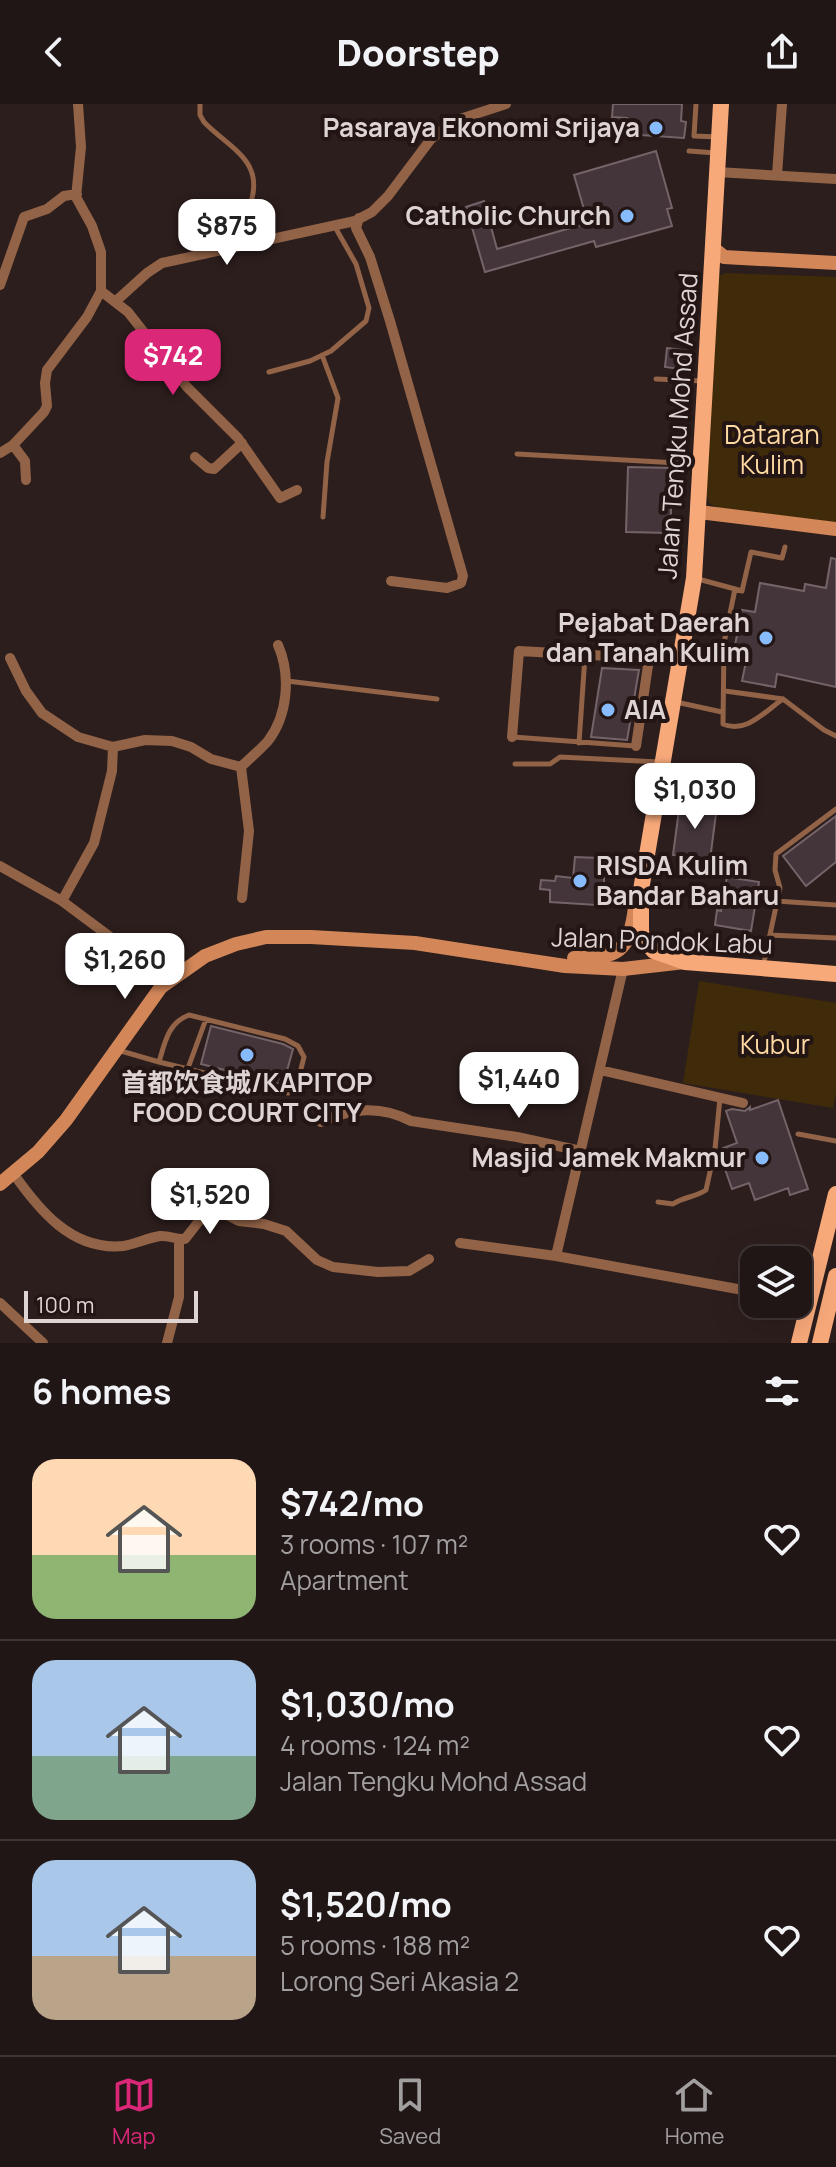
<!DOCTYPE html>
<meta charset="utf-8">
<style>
body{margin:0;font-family:Manrope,"Noto Sans SC",sans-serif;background:#2d2323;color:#f1f3f6;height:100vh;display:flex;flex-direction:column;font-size:30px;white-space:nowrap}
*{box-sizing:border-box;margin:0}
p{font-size:26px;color:#a29fa1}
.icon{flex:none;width:44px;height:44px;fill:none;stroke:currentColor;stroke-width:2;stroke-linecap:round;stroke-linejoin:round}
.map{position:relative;height:1239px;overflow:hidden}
.drawer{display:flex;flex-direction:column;background:#211616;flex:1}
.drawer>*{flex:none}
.controls{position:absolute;left:740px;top:1142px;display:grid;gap:16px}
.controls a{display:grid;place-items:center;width:72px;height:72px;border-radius:16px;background:#211616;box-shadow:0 8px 32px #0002,0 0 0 2px #3e3535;font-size:40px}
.scale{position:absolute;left:24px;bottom:20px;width:174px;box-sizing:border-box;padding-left:8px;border:4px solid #ded4d3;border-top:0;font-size:22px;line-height:28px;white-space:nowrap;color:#ded4d3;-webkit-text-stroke:6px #221514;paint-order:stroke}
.price{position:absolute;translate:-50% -68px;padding:0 18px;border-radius:16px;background:#fff;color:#222;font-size:26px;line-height:52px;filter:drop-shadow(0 2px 4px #0008)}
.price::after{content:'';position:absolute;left:50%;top:48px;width:24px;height:18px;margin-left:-12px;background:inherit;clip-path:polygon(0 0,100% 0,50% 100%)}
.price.current{background:#db2777;color:#fff}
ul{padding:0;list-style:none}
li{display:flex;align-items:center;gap:24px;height:200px;padding:0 32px}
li+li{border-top:2px solid #3e3535}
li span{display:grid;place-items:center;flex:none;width:224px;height:160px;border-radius:24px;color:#555}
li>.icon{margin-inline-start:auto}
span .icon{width:96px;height:96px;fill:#fffc;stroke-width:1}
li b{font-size:34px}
h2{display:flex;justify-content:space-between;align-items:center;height:96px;padding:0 32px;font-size:34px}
header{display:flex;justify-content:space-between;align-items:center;height:104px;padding:0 32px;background:#211616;font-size:36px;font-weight:800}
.menu{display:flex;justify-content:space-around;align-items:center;height:112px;border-top:2px solid #3e3535;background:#211616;font-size:22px;color:#a29fa1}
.menu a{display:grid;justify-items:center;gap:4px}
.menu .current{color:#db2777}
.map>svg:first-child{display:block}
</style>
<header><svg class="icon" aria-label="back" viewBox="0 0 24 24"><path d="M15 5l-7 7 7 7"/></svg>Doorstep<svg class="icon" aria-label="share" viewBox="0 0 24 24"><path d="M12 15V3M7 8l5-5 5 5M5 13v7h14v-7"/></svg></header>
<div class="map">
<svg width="836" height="1239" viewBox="0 0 836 1239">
<rect width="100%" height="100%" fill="#2c1e1d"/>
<path fill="#3f2b09" d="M725 169 836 173V420L718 404 709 399 706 390 716 174Z
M699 877 836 899V989L833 1004 683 979Z"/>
<path fill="#44353a" stroke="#746368" stroke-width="2" d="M613 0H682L681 17 686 18 684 34 626 30 627 14 612 13Z
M656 47 672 104 667 105 672 122 596 143 594 137 485 168 466 103 484 97 497 145 588 119 574 71Z
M667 244 690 247 687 266 665 263Z
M628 363 673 364 670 429 626 428Z
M831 454 836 455V583L777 570 775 583 742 577 748 548 734 546 742 506 755 508 760 479 804 487 805 480 826 484Z
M602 564 639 566 627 636 591 633Z
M680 698 717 702 710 756 673 751Z
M836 712V758L806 782 783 752Z
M575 753 599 754 598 771H604V782H598L597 801 550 798V786L540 785 541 776 555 777 556 772 573 774Z
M727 773 759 778 751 827 715 821 717 806 721 807Z
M211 922 283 940 293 945 283 981 201 960Z
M778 996 808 1085 790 1091 788 1084 755 1096 749 1079 732 1085 725 1065 729 1063 723 1044 737 1039 726 1007 732 1005 745 1007 750 1003V1006Z"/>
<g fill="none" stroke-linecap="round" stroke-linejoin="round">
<path stroke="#926347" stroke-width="5" d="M200 0V11L204 18C231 46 267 57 249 104 245 115 238 121 239 134L245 139
M696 0 694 32 718 33
M689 47 716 49
M322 251 338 294 327 358 323 413
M269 268 310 257 331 247 366 217 369 204 356 160 335 123
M656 275 703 277
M517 350 696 360
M698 475 735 485
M287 577 437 595
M725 587 783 595 824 626 836 632
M783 595C764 608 746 630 723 620L724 539 735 485 742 487 751 448 782 454 785 443
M676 598 722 608
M513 633 635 642
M579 639 585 552
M515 660H550L560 653 659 658
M660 687 734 697
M776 797 836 801
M770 831 836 834
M763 863 780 784 775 766 776 750 836 705
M189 911 285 935 298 942 304 953 296 985 288 989 159 958C165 938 168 919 189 911Z
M121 947 159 958
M188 964 206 915
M798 1030 836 1037
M658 1098 673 1100C683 1093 696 1093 706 1086L715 1045 720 994"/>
<path stroke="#926347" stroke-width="10" d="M717 68 836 75
M777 71 782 0
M359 114 356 124 370 153 390 217 463 472 461 479 447 484 391 477
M0 181 24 113 47 105 64 92 77 90
M101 187 128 208 187 283 238 334 280 394 297 386
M116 197 147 169 162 159 355 117 372 108 388 92 431 35 454 17 506 0
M13 341 25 357 26 376
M0 349 13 341 44 308 47 302 45 279 47 266 87 213 101 187V148L92 122 76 93 81 43 78 0
M195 353 208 364 214 365 242 339
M10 554 26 587 42 609 78 633 113 643 145 636 172 637 191 643 211 655 241 663 249 727 242 794
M512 633 519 547 681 556
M636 642 649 555
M241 663C249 655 260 646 268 637 288 611 291 571 278 541
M0 762 62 797 168 876
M62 797 94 739 112 667 113 643
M600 966 743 999
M321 1018C352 1004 380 1001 411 1017L517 1033 581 1047
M13 1069C39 1106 72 1147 123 1142 136 1140 147 1134 160 1132 169 1131 176 1136 185 1135L203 1112 214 1104 239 1117 264 1120 286 1127 317 1156 333 1163 378 1168 409 1167 429 1155
M460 1139 556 1152 754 1188
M556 1152 623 865
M0 1199 43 1239
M167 1239 179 1193V1136"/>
<path stroke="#d38759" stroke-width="14" d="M713 144 724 153 836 159
M699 408 836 425
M574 854C618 854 630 848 635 803
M0 1080 38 1048 66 1016 161 883 205 852 236 840 266 833H311L415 839 565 862 623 865 685 858"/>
<path stroke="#f8a97a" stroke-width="16" d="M721 0 694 474 641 786V828L644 836 654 847 685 858 836 870
M799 1239 836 1090
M820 1239 836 1172"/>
</g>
<g fill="#87bbfc" stroke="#221514" stroke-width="3">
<circle cx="656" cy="24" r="8"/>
<circle cx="627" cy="112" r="8"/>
<circle cx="766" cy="534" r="8"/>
<circle cx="608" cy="606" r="8"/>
<circle cx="580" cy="777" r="8"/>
<circle cx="247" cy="951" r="8"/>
<circle cx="762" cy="1054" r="8"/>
</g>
<g text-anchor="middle" stroke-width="8" stroke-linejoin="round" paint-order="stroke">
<g font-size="26" font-weight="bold" fill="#ded4d3" stroke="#221514" text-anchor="end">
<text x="640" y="33">Pasaraya Ekonomi Srijaya</text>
<text x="611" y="121">Catholic Church</text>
<text x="750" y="528">Pejabat Daerah<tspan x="750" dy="30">dan Tanah Kulim</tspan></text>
<text x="624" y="615" text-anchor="start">AIA</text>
<text x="596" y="771" text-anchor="start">RISDA Kulim<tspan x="596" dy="30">Bandar Baharu</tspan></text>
<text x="247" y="988" text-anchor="middle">首都饮食城/KAPITOP<tspan x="247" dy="30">FOOD COURT CITY</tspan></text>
<text x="746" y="1063">Masjid Jamek Makmur</text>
</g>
<g font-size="26" fill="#ded4d3" stroke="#221514">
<text transform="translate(678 322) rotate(-86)" y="9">Jalan Tengku Mohd Assad</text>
<text transform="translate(662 837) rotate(2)" y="9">Jalan Pondok Labu</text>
</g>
<g font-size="26" fill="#fed9a2" stroke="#221514">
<text x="772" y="340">Dataran<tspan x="772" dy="30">Kulim</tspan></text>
<text x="775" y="950">Kubur</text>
</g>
</g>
</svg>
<div class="controls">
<a><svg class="icon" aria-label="layers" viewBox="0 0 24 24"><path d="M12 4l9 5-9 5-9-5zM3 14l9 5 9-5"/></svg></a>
</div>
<div class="scale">100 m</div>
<b class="price" style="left:227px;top:163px">$875</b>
<b class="price current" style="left:173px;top:293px">$742</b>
<b class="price" style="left:695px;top:727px">$1,030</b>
<b class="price" style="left:125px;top:897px">$1,260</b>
<b class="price" style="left:519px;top:1016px">$1,440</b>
<b class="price" style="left:210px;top:1132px">$1,520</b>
</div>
<section class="drawer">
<h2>6 homes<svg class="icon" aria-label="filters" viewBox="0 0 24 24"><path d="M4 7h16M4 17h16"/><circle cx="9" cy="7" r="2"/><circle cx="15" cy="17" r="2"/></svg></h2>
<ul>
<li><span style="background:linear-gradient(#ffd9b3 60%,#8fb573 0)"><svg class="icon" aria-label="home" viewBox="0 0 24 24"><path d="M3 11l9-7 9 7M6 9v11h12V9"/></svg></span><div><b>$742/mo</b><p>3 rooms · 107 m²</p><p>Apartment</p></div><svg class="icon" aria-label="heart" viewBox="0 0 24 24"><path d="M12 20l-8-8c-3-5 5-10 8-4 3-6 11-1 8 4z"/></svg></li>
<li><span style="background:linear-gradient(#a9c7e8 60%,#7fa58c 0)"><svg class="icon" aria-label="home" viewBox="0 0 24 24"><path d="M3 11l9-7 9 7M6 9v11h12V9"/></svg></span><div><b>$1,030/mo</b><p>4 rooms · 124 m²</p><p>Jalan Tengku Mohd Assad</p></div><svg class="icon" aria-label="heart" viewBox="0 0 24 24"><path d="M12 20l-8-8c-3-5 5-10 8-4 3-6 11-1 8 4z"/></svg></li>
<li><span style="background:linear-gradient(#a9c7e8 60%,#b9a48a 0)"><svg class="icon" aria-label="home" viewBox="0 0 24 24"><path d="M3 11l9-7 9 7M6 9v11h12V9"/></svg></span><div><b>$1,520/mo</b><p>5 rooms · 188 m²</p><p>Lorong Seri Akasia 2</p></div><svg class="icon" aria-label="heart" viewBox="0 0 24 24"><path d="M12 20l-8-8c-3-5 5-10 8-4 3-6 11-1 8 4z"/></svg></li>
</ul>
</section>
<nav class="menu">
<a class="current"><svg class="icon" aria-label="map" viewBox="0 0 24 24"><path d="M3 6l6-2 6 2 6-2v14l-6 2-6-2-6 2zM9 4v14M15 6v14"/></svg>Map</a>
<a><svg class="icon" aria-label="saved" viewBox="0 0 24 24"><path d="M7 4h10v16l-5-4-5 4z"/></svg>Saved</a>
<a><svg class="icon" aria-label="home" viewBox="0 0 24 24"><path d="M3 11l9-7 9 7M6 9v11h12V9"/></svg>Home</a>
</nav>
